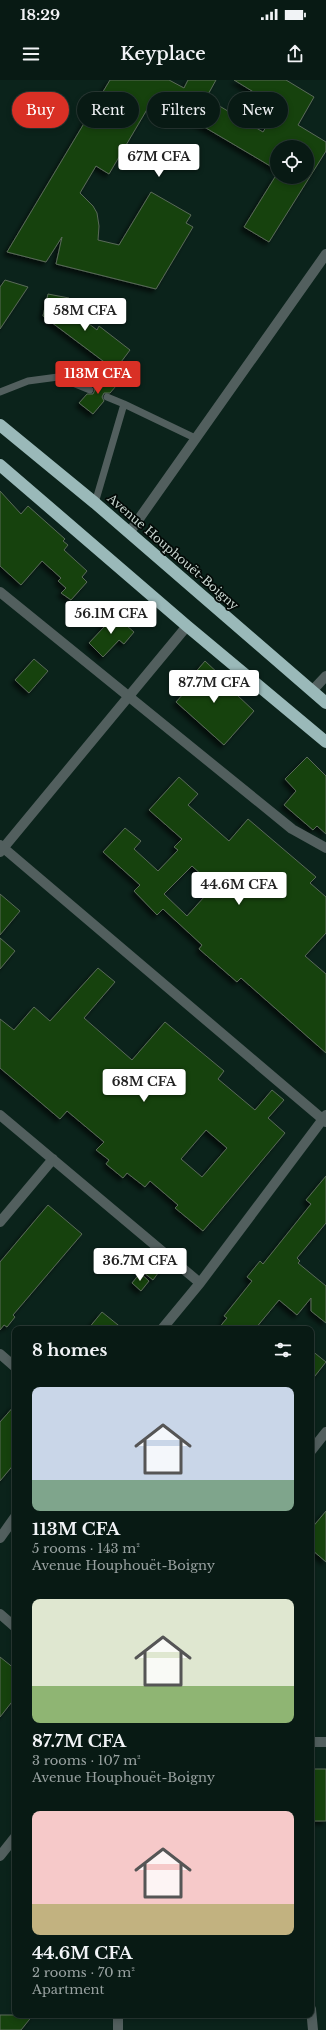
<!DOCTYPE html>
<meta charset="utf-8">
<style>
body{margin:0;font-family:"Libre Baskerville",serif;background:#162722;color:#f1f3f6;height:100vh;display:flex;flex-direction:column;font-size:15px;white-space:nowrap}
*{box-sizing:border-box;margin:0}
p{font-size:13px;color:#98a1a0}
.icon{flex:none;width:22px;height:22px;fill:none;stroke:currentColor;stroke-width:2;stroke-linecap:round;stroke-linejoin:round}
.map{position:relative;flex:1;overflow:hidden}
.drawer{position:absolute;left:12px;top:1246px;width:302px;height:692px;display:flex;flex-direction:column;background:#081a14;border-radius:8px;box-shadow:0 2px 6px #0003,0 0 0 1px #293834}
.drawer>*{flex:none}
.guide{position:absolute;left:12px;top:12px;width:302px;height:36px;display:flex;gap:8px}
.buttons{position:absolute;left:270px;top:60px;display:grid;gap:8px}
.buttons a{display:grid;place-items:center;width:44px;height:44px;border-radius:50%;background:#081a14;box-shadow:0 2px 6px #0003,0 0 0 1px #293834;font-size:20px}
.price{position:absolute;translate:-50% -34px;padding:0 9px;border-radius:4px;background:#fff;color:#222;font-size:13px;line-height:26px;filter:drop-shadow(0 1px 2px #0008)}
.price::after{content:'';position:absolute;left:50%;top:24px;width:12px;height:9px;margin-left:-6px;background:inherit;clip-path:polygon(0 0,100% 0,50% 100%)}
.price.selected{background:#d93025;color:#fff}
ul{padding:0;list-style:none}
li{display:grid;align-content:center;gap:8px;height:212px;padding:0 20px}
li span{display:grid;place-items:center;height:124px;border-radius:8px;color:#555}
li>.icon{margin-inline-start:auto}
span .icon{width:72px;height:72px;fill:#fffc;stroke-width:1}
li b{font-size:17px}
h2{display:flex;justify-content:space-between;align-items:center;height:48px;padding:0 20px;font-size:17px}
.chip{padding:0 14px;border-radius:18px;background:#081a14;box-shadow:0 2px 6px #0003,0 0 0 1px #293834;font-size:14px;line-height:36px}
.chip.selected{background:#d93025;color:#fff}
.status{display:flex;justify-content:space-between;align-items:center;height:28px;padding:0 20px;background:#081a14;direction:ltr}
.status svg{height:11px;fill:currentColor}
header{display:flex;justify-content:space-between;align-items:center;height:52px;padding:0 20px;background:#081a14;font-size:18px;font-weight:600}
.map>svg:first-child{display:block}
</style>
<div class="status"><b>18:29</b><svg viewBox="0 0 49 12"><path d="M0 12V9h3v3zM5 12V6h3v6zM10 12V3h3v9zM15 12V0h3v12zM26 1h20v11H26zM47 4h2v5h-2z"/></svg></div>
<header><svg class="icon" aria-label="menu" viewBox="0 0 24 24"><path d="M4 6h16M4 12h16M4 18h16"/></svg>Keyplace<svg class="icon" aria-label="share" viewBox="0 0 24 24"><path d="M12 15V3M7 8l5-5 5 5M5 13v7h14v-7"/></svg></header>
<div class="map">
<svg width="326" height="1950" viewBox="0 0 326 1950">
<defs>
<filter id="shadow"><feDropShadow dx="-3.5" dy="3.5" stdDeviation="2" flood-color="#0009"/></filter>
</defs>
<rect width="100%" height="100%" fill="#0b231b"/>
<path fill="#15420f" stroke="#5a6a58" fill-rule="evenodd" filter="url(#shadow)" d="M110 0H169L184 8 188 0H216L206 18 263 52 278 27 234 0H286L314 17 298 45 326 62V71L269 162 244 147 275 97H307V67H277V90L167 25 165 28 152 21 109 94 96 86 80 113 93 126 97 133 99 146 98 160 119 165 151 112 191 135 186 143 193 147 156 209 56 184 62 157 46 182 7 172Z
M5 200 28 207 0 249V207Z
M48 214 69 218 67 227 97 250 99 246 130 270 115 290 43 236Z
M103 295 116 306 110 313H104L102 317 104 321 93 334 79 323 87 314H93L95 310 93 306Z
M0 411 21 434 28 426 65 459 63 461 68 465 64 470 87 491 82 497 87 502 71 520 61 513 66 508 58 501 61 498 42 481 21 505 0 486Z
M112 533 134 552 124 564 119 560 103 577 89 563 104 547 102 545Z
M34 579 48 591 29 613 15 600Z
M205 581 221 596 219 598 254 631 224 665 176 622 192 604 188 601Z
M307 677 326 696V754L317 746 313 750 284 725 296 711 285 699Z
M179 697 198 714 188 725 229 761 248 739 316 797 310 803 326 817V853L305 876 326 894V973L241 898 237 902 199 869 202 865 163 829 157 835 134 811 140 805 103 772 125 748 141 761 134 769 158 791 178 770 174 767 182 759 149 730ZM192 786 214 806 187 836 164 814Z
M0 814 20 831 0 855Z
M0 858 15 871 0 889Z
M98 888 115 902 84 938 132 980 165 942 224 991 218 999 255 1030 272 1010 284 1020 268 1038 285 1053 203 1151 175 1128 178 1125 150 1101 145 1107 127 1093 123 1098 106 1084 109 1080 96 1070 104 1062 67 1031 60 1039 0 988V939L14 950 34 927 50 941ZM206 1050 227 1068 202 1097 181 1079Z
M326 1096V1143L297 1178 300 1181 298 1183 326 1206V1243L311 1231V1218L297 1235 279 1220 255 1249H218L227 1238 224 1236 252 1201 247 1197 260 1181 263 1184 311 1124 306 1120Z
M48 1125 82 1154 13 1235 15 1237 7 1247 4 1245 0 1250V1182Z
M152 1182 161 1189 153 1200 143 1192Z
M140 1193 149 1201 141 1211 132 1203Z
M102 1232 123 1249H88Z
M311 1270 326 1282 311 1301Z
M15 1325V1383L0 1401V1342Z
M326 1431V1482L311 1469V1449Z
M0 1577 15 1589V1618L0 1637Z
M314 1689H326V1741H314Z
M0 1935H33L21 1950H0Z"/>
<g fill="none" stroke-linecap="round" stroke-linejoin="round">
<path stroke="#525f5e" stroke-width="7" d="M0 312 28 301 58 297 90 310
M124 324 195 358
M95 423 124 324 107 317"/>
<path stroke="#525f5e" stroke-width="10" d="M129 453 326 174
M0 512 292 749 326 768
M312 611 326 596
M0 765 326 1042
M0 772 187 546
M0 1035 200 1203
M0 1142 53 1079
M162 1249 200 1203 326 1035
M0 1274 15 1287
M311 1371 326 1352
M0 1458 15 1437
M0 1534 15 1547
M311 1662H326
M0 1776 15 1757
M311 1929 313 1950
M118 1950V1935"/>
<path stroke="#9ab9b9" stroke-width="12" d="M0 345 95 423 326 623
M0 385 187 546 326 662"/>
</g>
<g text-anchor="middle" stroke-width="3.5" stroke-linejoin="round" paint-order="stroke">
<g font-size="12" fill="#c8d6d0" stroke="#030a07">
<text transform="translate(173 472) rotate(41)" y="4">Avenue Houphouët-Boigny</text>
</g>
</g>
</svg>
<div class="buttons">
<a><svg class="icon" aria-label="locate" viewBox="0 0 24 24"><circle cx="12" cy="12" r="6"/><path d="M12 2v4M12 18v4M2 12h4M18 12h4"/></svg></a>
</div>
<b class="price" style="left:159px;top:98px">67M CFA</b>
<b class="price" style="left:85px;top:252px">58M CFA</b>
<b class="price selected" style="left:98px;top:315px">113M CFA</b>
<b class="price" style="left:111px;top:555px">56.1M CFA</b>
<b class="price" style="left:214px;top:624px">87.7M CFA</b>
<b class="price" style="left:239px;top:826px">44.6M CFA</b>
<b class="price" style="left:144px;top:1023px">68M CFA</b>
<b class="price" style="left:140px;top:1202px">36.7M CFA</b>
<div class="guide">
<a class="chip selected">Buy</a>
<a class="chip">Rent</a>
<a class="chip">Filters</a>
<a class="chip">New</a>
</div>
<section class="drawer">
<h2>8 homes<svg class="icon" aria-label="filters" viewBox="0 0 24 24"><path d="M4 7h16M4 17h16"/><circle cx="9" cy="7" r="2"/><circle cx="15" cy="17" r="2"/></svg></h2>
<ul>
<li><span style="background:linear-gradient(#c9d6e8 75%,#7fa58c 0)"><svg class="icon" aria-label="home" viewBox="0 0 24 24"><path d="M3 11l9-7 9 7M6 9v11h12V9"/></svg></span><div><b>113M CFA</b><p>5 rooms · 143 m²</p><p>Avenue Houphouët-Boigny</p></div></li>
<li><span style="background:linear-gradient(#dfe7d0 70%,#8fb573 0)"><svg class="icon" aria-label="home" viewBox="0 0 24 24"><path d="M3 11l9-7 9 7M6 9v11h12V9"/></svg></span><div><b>87.7M CFA</b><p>3 rooms · 107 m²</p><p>Avenue Houphouët-Boigny</p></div></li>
<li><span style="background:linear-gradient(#f6c9c9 75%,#c2b280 0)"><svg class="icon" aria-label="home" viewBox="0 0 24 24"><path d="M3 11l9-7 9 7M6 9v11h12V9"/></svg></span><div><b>44.6M CFA</b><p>2 rooms · 70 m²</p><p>Apartment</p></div></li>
</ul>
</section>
</div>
